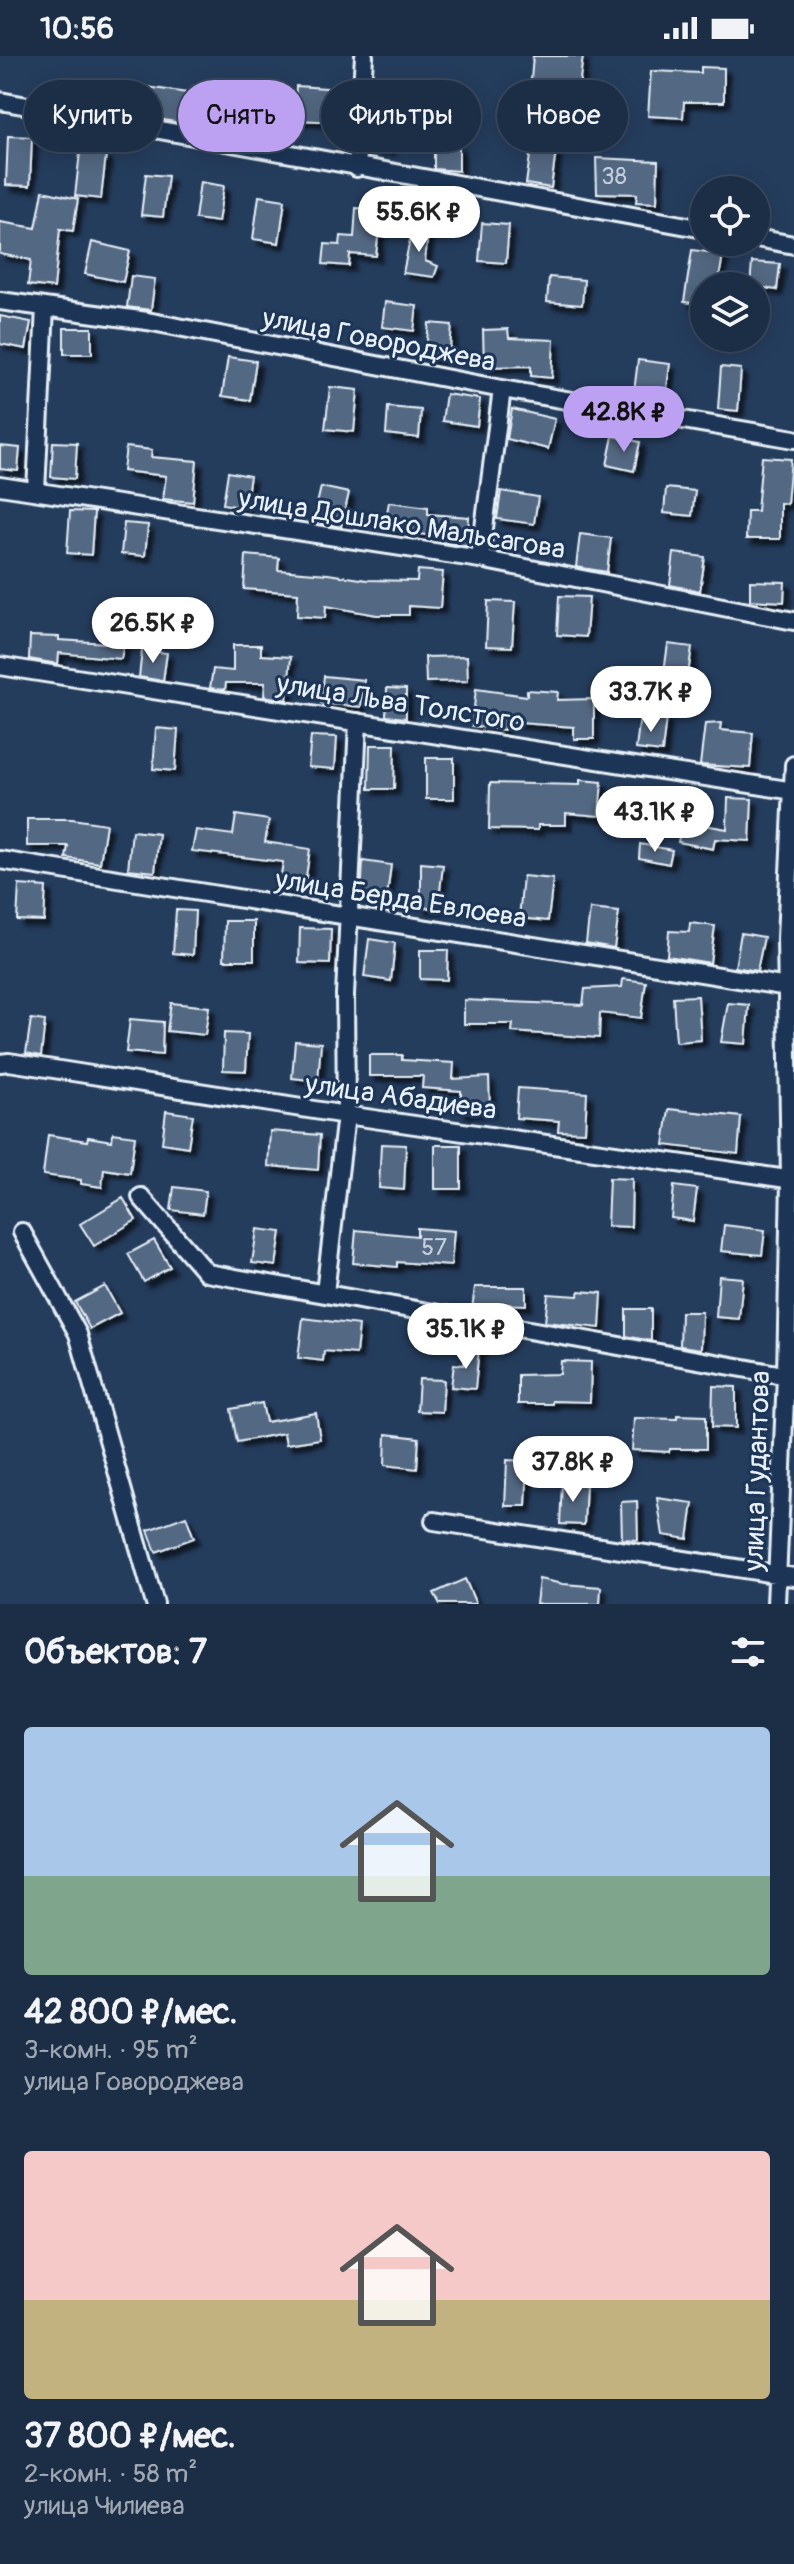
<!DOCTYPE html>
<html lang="ru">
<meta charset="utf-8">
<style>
body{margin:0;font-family:Pangolin,sans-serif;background:#25364d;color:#f1f3f6;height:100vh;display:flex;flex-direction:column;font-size:30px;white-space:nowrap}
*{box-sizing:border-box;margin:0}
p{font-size:26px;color:#a0a8b3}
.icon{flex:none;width:44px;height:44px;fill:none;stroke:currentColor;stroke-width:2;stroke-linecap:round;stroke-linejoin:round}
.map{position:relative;height:1548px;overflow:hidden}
.panel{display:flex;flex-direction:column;background:#1c2e46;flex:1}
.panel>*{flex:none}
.hud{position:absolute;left:24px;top:24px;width:746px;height:72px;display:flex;gap:16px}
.buttons{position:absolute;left:690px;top:120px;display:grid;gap:16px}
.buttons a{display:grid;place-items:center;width:80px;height:80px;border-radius:50%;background:#1c2e46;box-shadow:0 4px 20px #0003,0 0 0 2px #3a4a5f;font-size:40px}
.price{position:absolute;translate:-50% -68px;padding:0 18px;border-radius:28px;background:#fff;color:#222;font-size:26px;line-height:52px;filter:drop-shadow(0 2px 4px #0008)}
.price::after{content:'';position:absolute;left:50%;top:48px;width:24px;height:18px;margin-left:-12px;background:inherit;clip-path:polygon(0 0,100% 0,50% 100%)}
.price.selected{background:#bca0f2;color:#111}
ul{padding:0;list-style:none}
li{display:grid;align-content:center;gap:16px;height:424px;padding:0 24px}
li span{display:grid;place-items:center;height:248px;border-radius:8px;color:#555}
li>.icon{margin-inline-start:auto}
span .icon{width:144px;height:144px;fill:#fffc;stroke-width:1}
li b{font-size:34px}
h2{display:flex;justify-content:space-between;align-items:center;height:96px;padding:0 24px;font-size:34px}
.pill{padding:0 28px;border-radius:36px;background:#1c2e46;box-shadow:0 4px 20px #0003,0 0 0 2px #3a4a5f;font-size:28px;line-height:72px}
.pill.selected{background:#bca0f2;color:#111}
.status{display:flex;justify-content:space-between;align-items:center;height:56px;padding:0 40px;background:#1c2e46;direction:ltr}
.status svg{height:22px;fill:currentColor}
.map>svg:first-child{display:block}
</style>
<div class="status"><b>10:56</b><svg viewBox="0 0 49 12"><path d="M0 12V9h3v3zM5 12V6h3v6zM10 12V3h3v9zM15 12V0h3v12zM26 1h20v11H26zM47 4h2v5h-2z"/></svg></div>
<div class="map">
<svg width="794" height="1548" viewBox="0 0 794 1548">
<defs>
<filter id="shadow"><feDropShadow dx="5.5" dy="5.5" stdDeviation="2" flood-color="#0009"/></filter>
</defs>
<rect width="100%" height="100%" fill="#253d5d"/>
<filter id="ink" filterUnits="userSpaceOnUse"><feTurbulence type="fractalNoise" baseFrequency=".0125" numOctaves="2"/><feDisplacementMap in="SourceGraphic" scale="16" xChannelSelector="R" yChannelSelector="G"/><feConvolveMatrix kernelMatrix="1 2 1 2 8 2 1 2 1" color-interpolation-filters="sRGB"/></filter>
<g filter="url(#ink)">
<path fill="#536782" stroke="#e8f1f8" stroke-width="2" filter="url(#shadow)" d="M533 0H583L578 39 551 36 553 25 531 24Z
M701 11 724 12V46H684L683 62 648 60 651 15 701 17Z
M134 29 194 38V30L270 36 266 75 240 73V70L175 66 136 59 138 52 130 51Z
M296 30 341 33 340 66 294 64Z
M374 60H391L390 93H374Z
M8 80 32 81 30 130 6 129Z
M434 89H459V115L434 113Z
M531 92 556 95 551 132 526 128Z
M80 96 106 99 101 143 75 140Z
M596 102 658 105 657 147 636 146 637 138 597 137Z
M146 118 168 120 163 161 141 159Z
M200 126 224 130 218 166 195 163Z
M43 135 78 143 73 175 60 173 54 232 28 229 31 204 0 198V166L36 172Z
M259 140 285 144 279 187 253 183Z
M356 152 381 154 376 200 350 198 349 210 323 208 325 188 340 189 341 180 354 181Z
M482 167 509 169 506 207 479 205Z
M413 169H429L425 205 438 210 434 221 403 217Z
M92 186 130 195 123 226 85 218Z
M692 194 723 198 718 230H704V249L684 246Z
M752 206 780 208 777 234 750 230Z
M131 220 155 223 151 254 127 251Z
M549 221 584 224 582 249 547 246Z
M385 246 417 250 414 275 382 271Z
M0 260 31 266 26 293 0 288Z
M429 267 452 269 449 304 425 302Z
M64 272H92V298H64Z
M508 273 509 282 554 284 552 322 531 320V310L484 311 483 274Z
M228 301 256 305 250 344 222 340Z
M638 304 670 308 665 348 633 344Z
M721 311 741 313 738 355 718 353Z
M330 331 358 334 354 376 325 373Z
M446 338 480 343 477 370 442 365Z
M388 351 421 354 419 382 386 378Z
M512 353 555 363 548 393 507 383Z
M613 380 640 386 634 415 607 409Z
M53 386 77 387 75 423 51 421Z
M0 390 20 392 18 415 0 413Z
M126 391 152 394 151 401 197 405 193 446 163 443 166 420 123 415Z
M762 401 791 403 787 448 780 447V483H746L747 455H757Z
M228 416 250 420 245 452 223 448Z
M321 431 349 437 341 471 313 465Z
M666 432 695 435 692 460 664 457Z
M501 435 538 441 534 468 497 463Z
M389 446 428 451V458L469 461 467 490 440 486V481L384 473Z
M70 455 94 456 91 499 67 497Z
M124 467 148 469 145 500 121 498Z
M580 478 611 482 607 516 576 511Z
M674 497 705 501 700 535 670 529Z
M246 499 279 502 278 514 328 518 367 524 417 525 418 514 443 516 440 552 409 550V559H377L326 550 325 562 297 560 298 537 244 533Z
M750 525 785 526 784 546 750 544Z
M559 540 589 541 586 581 557 579Z
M488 545 515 546 512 591 486 590Z
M30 580 59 581V584L124 588 121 603 59 597 58 608 29 603Z
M668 588 692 591 685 639 661 636Z
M233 589H261V599L291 601 287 644 264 640 265 627H226L225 634 210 632 213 613 233 615Z
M142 594 167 597 163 625 139 621Z
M467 600 468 625 426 626 425 601Z
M324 620 364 624 361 651 321 647Z
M387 632 406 633V662L386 660Z
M476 633 527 640V634L558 636 557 644 594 643V683H574V671L505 666 504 674 472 670Z
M640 659 666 662 662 696 636 693Z
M721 667 720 674 753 677 750 712 700 709 705 668Z
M156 672 178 674 175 715 153 713Z
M311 680 337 681 335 713 308 711Z
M370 689H395L394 733H369Z
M426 702H454V743H426Z
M580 724 602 726 599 760 566 757V769H538V774L489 773 490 727 580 729Z
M728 742 752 743 750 785 715 783 713 793 678 786 682 765 727 773Z
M236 759 269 764 265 786 310 793 304 835 279 831 283 806 192 795 196 774 233 779Z
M27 763H72L106 768 100 807 66 802 68 790H27Z
M132 775 159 778 155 816 128 813Z
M640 788 672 794 669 808 639 802Z
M363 805 391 809 386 848 361 844Z
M421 807 443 809 438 853 421 851Z
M523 820 553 823 548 865 519 862Z
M19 829 46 831 44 865 17 864Z
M590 853 619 856 614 892 586 887Z
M176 854 195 855 193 899 173 897Z
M225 865H254V904H224Z
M690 867 715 870 710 907 667 900 669 875 689 876Z
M300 872 331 873 330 908 299 907Z
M741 877 764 881 757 915 735 911Z
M369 883 395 887 391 925 364 921Z
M420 894H448L447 924 420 923Z
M623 923 646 926 641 962 600 957 599 982 512 976 513 968H464V944L583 949 585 933 622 931Z
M698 940 701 984 676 986 673 941Z
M171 947 209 951 205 979 167 975Z
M728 947 749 949 746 988 721 986Z
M31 963 45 965 41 1000 26 997Z
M130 963 163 966 162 999 126 996Z
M224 977 248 978 246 1015 223 1014Z
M295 985 321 987 318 1025 292 1022Z
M369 999H402V1004L454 1007 453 1023 489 1021 490 1055 461 1056V1035L422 1032 423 1020H369Z
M518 1032 587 1037 585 1076 558 1075 559 1065 516 1062Z
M669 1053 741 1061 738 1098 664 1089Z
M166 1055 193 1059 188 1091 162 1087Z
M270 1075 320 1079 318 1114 268 1110Z
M113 1077 135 1080 130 1117 104 1113 102 1131 81 1128V1124L43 1119 48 1079 87 1085 88 1081 112 1085Z
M381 1088 406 1089 404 1134 379 1132Z
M435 1089H461V1133H435Z
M609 1122 632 1123 631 1171 607 1170Z
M674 1130 697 1133 693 1165 671 1162Z
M174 1131 206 1135 203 1158 171 1154Z
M123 1142 136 1164 94 1190 80 1168Z
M724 1169 765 1174 762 1199 721 1195Z
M417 1172 454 1175 451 1210 397 1206V1211L353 1207 356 1174 417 1180Z
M257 1173 281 1176 276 1210 252 1207Z
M154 1184 170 1211 144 1226 128 1198Z
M719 1220 743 1222 739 1263 716 1261Z
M105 1230 120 1257 90 1273 75 1246Z
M475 1231H526V1249L497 1248 496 1257 472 1253Z
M579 1235 602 1237 600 1272 545 1266 548 1238 578 1240Z
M626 1253H651V1285L626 1280Z
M681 1256H702L701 1293 680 1290Z
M303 1262 359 1269 356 1298 324 1295 323 1305 298 1302Z
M466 1291 479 1292 475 1333 451 1331 454 1308 464 1309Z
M561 1305 591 1306 590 1346 552 1345V1348H518V1319L560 1318Z
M419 1323 444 1324 442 1356 417 1355Z
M713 1330 736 1331V1372L712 1371Z
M262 1347 266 1366 316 1357 320 1383 286 1388 284 1377 237 1386 231 1353Z
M677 1359 706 1360V1393H670L669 1396 632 1394 634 1362 677 1363Z
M386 1378 419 1382 417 1413 385 1409Z
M507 1404 528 1405 526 1450H505Z
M562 1427 586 1429 584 1469 560 1468Z
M657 1442 693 1447 688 1483 663 1479Z
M637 1445 638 1484 622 1483 621 1446Z
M186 1460 194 1482 156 1496 148 1474Z
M465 1523 476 1548H440L434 1537Z
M539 1523 563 1528 601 1531 600 1548H536Z"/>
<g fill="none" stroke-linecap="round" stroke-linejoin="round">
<defs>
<path id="street" d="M0 45 704 173
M357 112 364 0
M756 182 794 189
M0 245 147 265 502 333 794 383
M0 430 480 503 794 565
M36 435 45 251
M480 503 502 333
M0 610 794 735
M0 804 794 932
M0 1007 9 1006 346 1059 794 1124
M141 1141 207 1217 794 1321
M22 1176 78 1278 155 1548
M325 1237 346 1059 345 939 358 666
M434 1465 794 1521
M776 1548 786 1320 790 1123 786 882 794 709"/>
</defs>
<use href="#street" stroke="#e8f1f8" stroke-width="22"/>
<use href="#street" stroke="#1d3557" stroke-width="16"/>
</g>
</g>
<g text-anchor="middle" stroke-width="6" stroke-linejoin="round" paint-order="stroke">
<g font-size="24" fill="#c3ceda">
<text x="614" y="128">38</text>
<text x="434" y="1199">57</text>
</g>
<g font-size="28" fill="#e8f1f8" stroke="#1d3557">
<text transform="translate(379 283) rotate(11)" y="10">улица Говороджева</text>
<text transform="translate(402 467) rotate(9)" y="10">улица Дошлако Мальсагова</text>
<text transform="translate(401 646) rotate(9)" y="10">улица Льва Толстого</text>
<text transform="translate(401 842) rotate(9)" y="10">улица Берда Евлоева</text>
<text transform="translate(401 1040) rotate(8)" y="10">улица Абадиева</text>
<text transform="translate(756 1415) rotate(-88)" y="10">улица Гудантова</text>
</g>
</g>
</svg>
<div class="buttons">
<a><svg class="icon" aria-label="locate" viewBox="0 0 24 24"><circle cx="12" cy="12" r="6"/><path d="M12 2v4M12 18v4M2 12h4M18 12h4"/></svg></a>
<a><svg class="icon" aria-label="layers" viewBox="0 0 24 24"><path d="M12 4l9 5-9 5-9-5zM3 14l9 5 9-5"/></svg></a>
</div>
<b class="price" style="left:419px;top:198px">55.6K ₽</b>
<b class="price selected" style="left:624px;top:398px">42.8K ₽</b>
<b class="price" style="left:153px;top:609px">26.5K ₽</b>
<b class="price" style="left:651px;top:678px">33.7K ₽</b>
<b class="price" style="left:655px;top:798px">43.1K ₽</b>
<b class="price" style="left:466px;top:1315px">35.1K ₽</b>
<b class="price" style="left:573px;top:1448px">37.8K ₽</b>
<div class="hud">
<a class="pill">Купить</a>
<a class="pill selected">Снять</a>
<a class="pill">Фильтры</a>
<a class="pill">Новое</a>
</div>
</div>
<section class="panel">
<h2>Объектов: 7<svg class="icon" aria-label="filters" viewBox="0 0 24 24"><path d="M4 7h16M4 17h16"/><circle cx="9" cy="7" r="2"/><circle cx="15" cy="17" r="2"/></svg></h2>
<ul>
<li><span style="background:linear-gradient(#a9c7e8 60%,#7fa58c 0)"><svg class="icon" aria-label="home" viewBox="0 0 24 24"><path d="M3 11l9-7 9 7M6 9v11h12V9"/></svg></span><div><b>42 800 ₽/мес.</b><p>3-комн. · 95 m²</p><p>улица Говороджева</p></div></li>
<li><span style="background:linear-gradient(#f6c9c9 60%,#c2b280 0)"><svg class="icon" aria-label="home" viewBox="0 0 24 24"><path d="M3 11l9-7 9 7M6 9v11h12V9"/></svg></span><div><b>37 800 ₽/мес.</b><p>2-комн. · 58 m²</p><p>улица Чилиева</p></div></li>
</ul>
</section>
